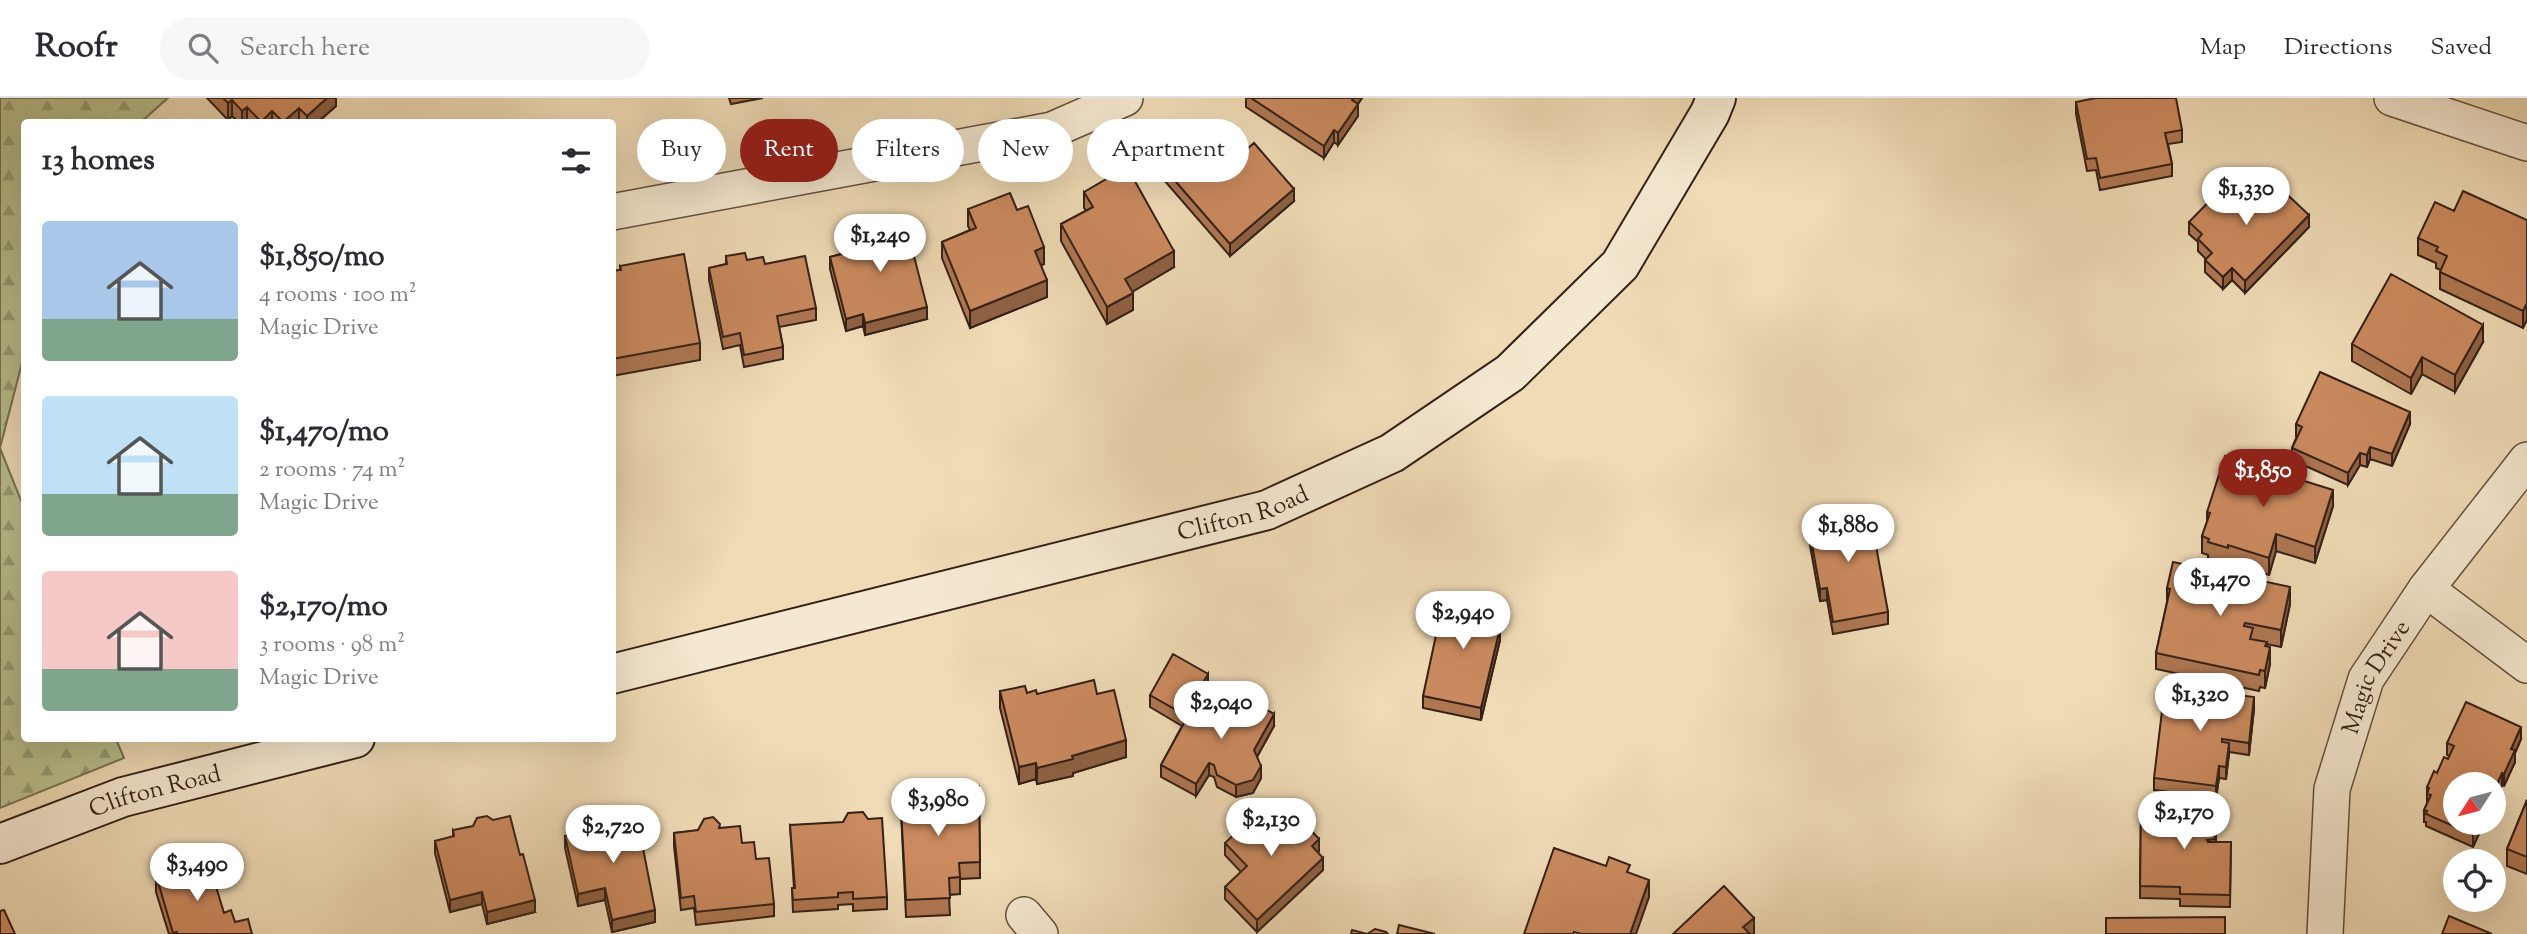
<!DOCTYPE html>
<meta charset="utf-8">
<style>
body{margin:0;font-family:"Sorts Mill Goudy",serif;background:#f7f7f7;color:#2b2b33;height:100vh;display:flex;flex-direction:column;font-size:26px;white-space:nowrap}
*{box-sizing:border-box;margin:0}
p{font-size:23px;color:#7c7c81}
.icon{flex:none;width:38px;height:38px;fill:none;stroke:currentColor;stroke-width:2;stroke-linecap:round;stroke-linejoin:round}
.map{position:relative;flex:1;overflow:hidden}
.panel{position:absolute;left:21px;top:21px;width:595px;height:623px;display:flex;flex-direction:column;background:#fff;border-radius:7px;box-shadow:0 7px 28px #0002}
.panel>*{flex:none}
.top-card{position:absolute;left:637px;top:21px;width:665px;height:63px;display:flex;gap:14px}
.needle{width:46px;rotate:234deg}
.tools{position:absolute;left:2443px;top:674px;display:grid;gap:14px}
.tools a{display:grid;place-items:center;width:63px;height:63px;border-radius:50%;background:#fff;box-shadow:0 7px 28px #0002;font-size:35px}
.price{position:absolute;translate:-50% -60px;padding:0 16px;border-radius:24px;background:#fff;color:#222;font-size:23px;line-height:46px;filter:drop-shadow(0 2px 4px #0008)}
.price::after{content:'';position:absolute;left:50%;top:42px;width:21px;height:16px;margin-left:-10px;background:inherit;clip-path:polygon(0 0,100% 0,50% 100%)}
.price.selected{background:#8f2418;color:#fff}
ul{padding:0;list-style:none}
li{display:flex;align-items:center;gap:21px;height:175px;padding:0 21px}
li span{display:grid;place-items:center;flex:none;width:196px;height:140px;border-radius:7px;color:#555}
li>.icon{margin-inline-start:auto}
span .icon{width:84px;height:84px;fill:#fffc;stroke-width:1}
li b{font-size:30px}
h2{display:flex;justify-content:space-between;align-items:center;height:84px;padding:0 21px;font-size:30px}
.chip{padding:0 24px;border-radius:32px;background:#fff;box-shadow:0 7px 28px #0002;font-size:24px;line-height:63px}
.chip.selected{background:#8f2418;color:#fff}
header{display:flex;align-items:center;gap:42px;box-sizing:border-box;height:98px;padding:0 35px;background:#fff;border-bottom:2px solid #e1e1e2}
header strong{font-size:33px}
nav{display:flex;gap:38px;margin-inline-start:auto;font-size:24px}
.search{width:490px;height:63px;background:#f7f7f7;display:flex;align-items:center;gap:18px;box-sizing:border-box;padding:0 24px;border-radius:38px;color:#7c7c81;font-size:26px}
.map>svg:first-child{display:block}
</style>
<header>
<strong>Roofr</strong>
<div class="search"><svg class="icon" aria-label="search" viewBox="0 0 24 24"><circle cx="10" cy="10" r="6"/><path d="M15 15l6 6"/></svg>Search here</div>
<nav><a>Map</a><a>Directions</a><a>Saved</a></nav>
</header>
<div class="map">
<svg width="2527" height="836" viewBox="0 0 2527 836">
<defs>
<pattern id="forest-firs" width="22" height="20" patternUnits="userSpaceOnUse" patternTransform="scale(1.75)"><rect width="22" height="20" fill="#b9c08e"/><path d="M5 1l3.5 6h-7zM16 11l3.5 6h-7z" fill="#979c73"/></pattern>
</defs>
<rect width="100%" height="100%" fill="#efdbb6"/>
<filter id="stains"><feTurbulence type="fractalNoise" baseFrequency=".00286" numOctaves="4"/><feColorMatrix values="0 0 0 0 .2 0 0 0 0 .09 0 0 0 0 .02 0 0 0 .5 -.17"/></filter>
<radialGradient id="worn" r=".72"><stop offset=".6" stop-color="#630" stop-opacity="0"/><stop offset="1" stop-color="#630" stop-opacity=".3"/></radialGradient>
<path fill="url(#forest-firs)" stroke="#777052" stroke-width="2" d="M0 0H168L141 24H24V257L0 350 24 410V640L116 641 124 660 0 710Z"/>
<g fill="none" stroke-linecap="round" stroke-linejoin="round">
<defs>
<g id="street">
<path d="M2392 0 2527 45"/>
<path d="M612 114 1052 32 1125 0"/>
<path d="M2426 491 2527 567"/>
<path d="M1024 817 1040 836"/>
<path id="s1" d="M2325 836 2332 691 2366 581 2426 491 2527 362"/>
</g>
<g id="secondary">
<path id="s2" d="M612 576 1267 412 1392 355 1510 275 1620 167 1710 15 1716 0"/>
<path id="s3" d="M0 746 123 699 355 640"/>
</g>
</defs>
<use href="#street" stroke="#644f3f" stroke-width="38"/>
<use href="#secondary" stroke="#352017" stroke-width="42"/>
<use href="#street" stroke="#f5e8d0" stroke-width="35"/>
<use href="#secondary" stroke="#f5e8d0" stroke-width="38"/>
</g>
<path fill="#af7752" stroke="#352017" stroke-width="2" d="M207 0H336V8L318 24H238L232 18 228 22Z
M729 0H763L731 6Z
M1246 0H1362L1358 6V18L1338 47 1334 44 1324 60 1246 9Z
M2076 4 2182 32V44L2168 46 2172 66V78L2100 92 2096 72 2087 73 2076 16Z
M1163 69H1226L1294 103 1230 158 1163 81Z
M1084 94 1174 169 1132 194 1133 212 1107 226 1061 143V126L1086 113 1084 110Z
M2246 97 2263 99 2309 129 2245 195 2232 182 2223 191 2205 174V162L2206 161 2198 153V144L2189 136V124Z
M968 111 1017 112 1044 166 1041 167 1047 199 970 230 942 160V144L970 132 968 128Z
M2454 113 2527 122 2523 230 2440 191V174L2441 172 2436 170V165L2418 157V140Z
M861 130 927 221 865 237 863 228 846 233 830 171V159L863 150 861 142Z
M726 158 747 162 765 166 816 210V222L779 229 783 249V261L744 269 740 247 723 251 709 182V170L726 166Z
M620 168 700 245V262L612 278V173L620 172Z
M2483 244 2455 294 2422 276 2411 296 2352 263V246Z
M2296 326H2410L2392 368 2370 361 2367 369 2360 367 2348 387 2292 362V350L2297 338H2296Z
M2333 408 2315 465 2276 453 2269 477 2228 464V467L2208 460V457L2202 455V438L2207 424V414Z
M1807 419 1857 422 1888 514V526L1833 536 1827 502 1820 503 1807 431Z
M2167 490 2290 506 2281 549 2267 546 2270 566 2265 590 2260 589 2259 593 2156 571V555L2167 504Z
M1500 519 1498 529 1500 542 1481 622 1423 610V598Z
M1208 588 1192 617 1206 625 1274 628 1257 659 1261 680 1253 695 1236 699 1217 689 1214 679 1209 677 1196 698 1161 679V667L1182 628 1150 609V597Z
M1000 593 1037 596H1097L1126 659 1073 675V678L1037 686 1036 681 1019 686 1000 610Z
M2254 611 2249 657 2229 654 2226 681 2219 680 2216 700 2154 692V680Z
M2521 641 2515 655V664L2504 688 2502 687 2473 749 2426 728V724H2424V712L2427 706V689L2450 658 2447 657V645Z
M979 688 980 780 960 781V796L949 797 950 817 906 819 900 692Z
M2527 702V776L2507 768V751Z
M2216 708V744H2231L2230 809 2180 808V801L2140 800 2141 710 2199 711Z
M1287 722 1319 753 1318 755 1323 772 1257 834 1225 801V789L1241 774 1225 757V745Z
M598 723 655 824 612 834 605 802 578 808 565 750V738L598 731Z
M790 727 887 799V811L853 813V806L838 807V811L793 814 792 790H794Z
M720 730 742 745 774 806V818L696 827 694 810 681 812 674 748V735Z
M453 732 535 814 487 826 482 806 450 814 435 755V743L453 739Z
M156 777 224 815 235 824 252 836H169L156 794Z"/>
<path fill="#8e6142" stroke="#352017" stroke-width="2" d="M327 0H336V8L318 24H307V18Z
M1354 0H1362L1352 14V2Z
M232 2V18L228 22V5Z
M1358 6V18L1338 47V35Z
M247 9V24H242V13Z
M299 10V24H283Z
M272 13V24H261Z
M1334 32V44L1324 60V48Z
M1294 91V103L1230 158V146Z
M2309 117V129L2245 195V183Z
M1044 149V166L1035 170V153Z
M1174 153V169L1125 198V181Z
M2232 170V182L2223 191V179Z
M1047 182V199L970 230V213Z
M1133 195V212L1107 226V209Z
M2527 205V222L2523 230V213Z
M927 209V221L865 237V225Z
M863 216V228L846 233V221Z
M2483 227V244L2455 294V277Z
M2422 259V276L2411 296V280Z
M2410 314V326L2392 368V356Z
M2370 349V361L2367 369V357Z
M2360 355V367L2348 387V375Z
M2333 392V408L2315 465V449Z
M2276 436V453L2269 477V460Z
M2290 489V506L2281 549V532Z
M1827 490V502L1820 503V491Z
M1500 507V519L1495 541V529Z
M1500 530V542L1481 622V610Z
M2270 549V566L2265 590V573Z
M1208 576V588L1185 629V617Z
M2254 599V611L2249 657V645Z
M1274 616V628L1254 664V652Z
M2521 629V641L2515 655V664L2504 688V676L2511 651Z
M1126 642V659L1073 675V678L1037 686V670L1072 658Z
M2229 645V657L2226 681V669Z
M1036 665V681L1019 686V669Z
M1209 665V677L1196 698V686Z
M1261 668V680L1253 695 1236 699V687Z
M2219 668V680L2216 700V688Z
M2502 675V687L2494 704V692Z
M2479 724H2484L2473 749V737Z
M1319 741V753L1312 760V748Z
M1323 760V772L1257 834V822Z
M1649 782V799L1636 836H1630Z
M605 790V802L578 808V796Z
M482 794V806L450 814V802Z
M535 802V814L487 826V814Z
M655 812V824L612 834V822Z
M1754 820V836H1743V829Z"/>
<path fill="#cb8a5f" stroke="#352017" stroke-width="2" d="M223 0H327L307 18 299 10 283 24 272 13 261 24 247 9 242 13 232 2 228 5Z
M1251 0H1354L1352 2 1358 6 1338 35 1334 32 1324 48Z
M2096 0H2176L2182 32 2165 35 2172 66 2100 80 2096 60 2087 61 2076 4Z
M1198 38 1226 69 1254 45 1294 91 1230 146 1163 69Z
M1127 69 1174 153 1125 181 1133 195 1107 209 1061 126 1093 109 1084 94Z
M2230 82 2246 97 2253 90 2263 99 2276 86 2309 117 2245 183 2232 170 2223 179 2205 162 2212 155 2198 141 2202 136 2189 124Z
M2463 93 2527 122V205L2523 213 2440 174 2447 158 2436 153 2438 149 2418 140 2435 104 2454 113Z
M1010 95 1017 112 1028 108 1044 149 1035 153 1047 182 970 213 942 144 976 130 968 111Z
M904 119 927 209 865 225 863 216 846 221 830 159 865 150 861 130Z
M745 155 747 162 763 159 765 166 805 158 816 210 777 218 783 249 744 257 740 235 723 239 709 170 727 166 726 158Z
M684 156 700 245 612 261V173L621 172 620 168Z
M2391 176 2483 227 2455 277 2422 259 2411 280 2352 246Z
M2320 274 2410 314 2392 356 2370 349 2367 357 2360 355 2348 375 2292 350 2302 329 2296 326Z
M2225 358 2333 392 2315 449 2276 436 2269 460 2228 447V450L2208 444 2209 441 2202 438 2210 415 2207 414Z
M1855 411 1857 422 1871 420 1888 514 1833 524 1827 490 1820 491 1807 419Z
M2173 464 2290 489 2281 532 2245 525 2244 528 2253 530 2250 541 2267 544 2265 548 2270 549 2265 573 2260 572 2259 577 2156 555 2170 491 2167 490Z
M1445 495 1500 507 1495 529 1500 530 1481 610 1423 598Z
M1173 556 1208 576 1185 617 1150 597Z
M1094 582 1097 596 1114 592 1126 642 1072 658 1073 661 1037 670 1036 665 1019 669 1000 593 1025 588 1027 595 1036 592 1037 596Z
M2165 588 2254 599 2249 645 2222 641V644L2229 645 2226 669 2219 668 2216 688 2154 680Z
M1226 589 1274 616 1254 652 1261 668 1253 682 1236 687 1217 677 1214 667 1209 665 1196 686 1161 667 1189 616 1206 625Z
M2466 604 2521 629 2511 651 2515 652 2504 676 2502 675 2494 692V686H2455V724H2479L2473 737 2426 716 2427 713 2424 712 2431 697 2427 696 2429 690 2427 689 2434 673 2437 675 2444 659 2448 661 2454 648 2447 645Z
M979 688 980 764 959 765 960 779 949 780 950 800 906 802 900 692Z
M2527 702V759L2507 751Z
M1270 703 1287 722 1294 714 1319 741 1312 748 1323 760 1257 822 1225 789 1247 768 1225 745Z
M2199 707 2216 708 2215 741 2207 742 2208 744H2231L2230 797 2180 796V789L2140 788 2141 710 2199 711Z
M636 714 655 812 612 822 605 790 578 796 565 738 600 730 598 723Z
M863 714 868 721 882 720 887 799 853 801V794L838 795V799L793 802 792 790H795L790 727 843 724 848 715Z
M487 718 493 722 510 718 520 757 523 756 535 802 487 814 482 794 450 802 435 743 454 738 453 732 473 728 477 720Z
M713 719 720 726 719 730 740 728 742 745 754 744 756 761 769 760 774 806 696 814 694 798 681 800 674 735 698 732 704 721Z
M1554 750 1606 768 1609 759 1630 767 1627 774 1649 782 1630 836H1581L1574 834 1573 836H1524Z
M208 762 224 815 231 812 235 824 248 821 252 836H177V834L173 835 156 777Z
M1724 788 1754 820 1743 829 1750 836H1673Z
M4 812 15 836H0V813Z
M2449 818 2492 836H2442Z
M2225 819V836H2106V820Z
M1399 827 1435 836H1397Z
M1375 831 1386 834 1388 836H1351L1352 832 1367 836Z"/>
<g text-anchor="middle" stroke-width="5" stroke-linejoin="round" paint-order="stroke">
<g font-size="24" fill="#352017" stroke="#f5e8d0">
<text dy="8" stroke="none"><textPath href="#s2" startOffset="651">Clifton Road</textPath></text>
<text dy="8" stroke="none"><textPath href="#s1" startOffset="266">Magic Drive</textPath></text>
<text dy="8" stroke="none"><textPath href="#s3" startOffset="164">Clifton Road</textPath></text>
</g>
</g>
<rect width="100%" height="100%" filter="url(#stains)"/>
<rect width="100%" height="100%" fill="url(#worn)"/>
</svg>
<div class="tools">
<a><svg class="needle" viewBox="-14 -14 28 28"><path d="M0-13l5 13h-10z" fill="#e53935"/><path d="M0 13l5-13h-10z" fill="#7c7c81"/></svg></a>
<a><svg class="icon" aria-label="locate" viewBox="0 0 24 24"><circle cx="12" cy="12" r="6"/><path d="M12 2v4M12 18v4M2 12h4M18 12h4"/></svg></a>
</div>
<b class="price" style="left:2246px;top:129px">$1,330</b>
<b class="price" style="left:880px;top:176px">$1,240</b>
<b class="price selected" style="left:2263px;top:411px">$1,850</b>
<b class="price" style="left:1848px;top:466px">$1,880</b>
<b class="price" style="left:2220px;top:520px">$1,470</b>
<b class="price" style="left:1463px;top:553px">$2,940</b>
<b class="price" style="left:2200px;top:635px">$1,320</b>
<b class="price" style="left:1221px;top:643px">$2,040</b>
<b class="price" style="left:938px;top:740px">$3,980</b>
<b class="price" style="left:2184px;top:753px">$2,170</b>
<b class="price" style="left:1271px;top:760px">$2,130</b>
<b class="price" style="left:613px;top:767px">$2,720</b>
<b class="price" style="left:197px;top:805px">$3,490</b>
<div class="top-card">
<a class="chip">Buy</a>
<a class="chip selected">Rent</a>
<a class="chip">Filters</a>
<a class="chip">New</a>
<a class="chip">Apartment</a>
</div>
<section class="panel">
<h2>13 homes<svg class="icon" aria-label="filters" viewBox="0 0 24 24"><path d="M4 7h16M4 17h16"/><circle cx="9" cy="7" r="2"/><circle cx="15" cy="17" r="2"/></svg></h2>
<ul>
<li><span style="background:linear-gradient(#a9c7e8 70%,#7fa58c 0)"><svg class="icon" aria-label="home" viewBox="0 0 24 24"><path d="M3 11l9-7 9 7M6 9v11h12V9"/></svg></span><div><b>$1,850/mo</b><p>4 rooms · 100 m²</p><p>Magic Drive</p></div></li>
<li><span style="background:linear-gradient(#bfe0f5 70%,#7fa58c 0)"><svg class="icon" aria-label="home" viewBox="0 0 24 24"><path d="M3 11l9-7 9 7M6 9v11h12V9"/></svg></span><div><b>$1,470/mo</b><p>2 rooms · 74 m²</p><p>Magic Drive</p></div></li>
<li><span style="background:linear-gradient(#f6c9c9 70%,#7fa58c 0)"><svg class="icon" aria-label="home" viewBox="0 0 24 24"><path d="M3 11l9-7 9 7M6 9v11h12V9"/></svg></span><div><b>$2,170/mo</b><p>3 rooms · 98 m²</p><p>Magic Drive</p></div></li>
</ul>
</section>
</div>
